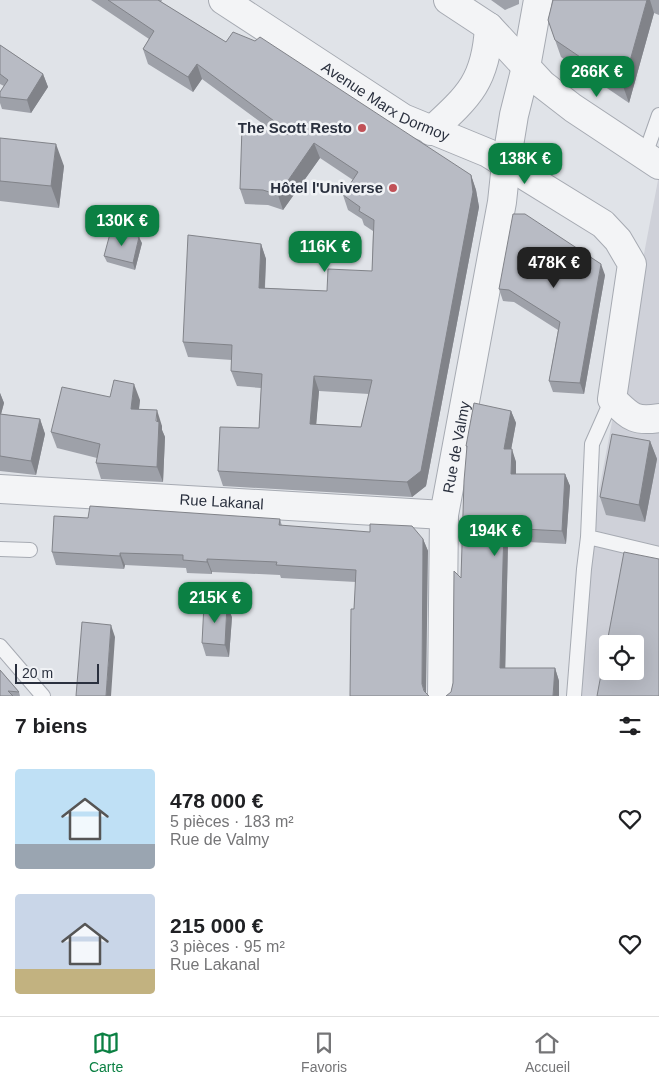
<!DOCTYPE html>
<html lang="fr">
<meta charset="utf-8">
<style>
body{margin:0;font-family:Helvetica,sans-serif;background:#f2f2f2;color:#202124;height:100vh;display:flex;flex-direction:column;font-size:19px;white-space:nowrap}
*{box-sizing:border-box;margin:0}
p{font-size:16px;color:#757577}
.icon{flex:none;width:28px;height:28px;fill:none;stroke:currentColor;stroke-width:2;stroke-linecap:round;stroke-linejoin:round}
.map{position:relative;height:696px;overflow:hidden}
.panel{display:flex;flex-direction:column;background:#fff;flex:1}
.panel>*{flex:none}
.fabs{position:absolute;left:599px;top:635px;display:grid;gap:10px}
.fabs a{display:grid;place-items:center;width:45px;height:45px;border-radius:5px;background:#fff;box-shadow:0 5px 20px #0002;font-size:25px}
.scale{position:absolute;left:15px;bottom:12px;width:84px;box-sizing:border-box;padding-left:5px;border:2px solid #2a303e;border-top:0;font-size:14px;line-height:18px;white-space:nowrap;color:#2a303e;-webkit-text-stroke:4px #f0f2f5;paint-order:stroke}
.price{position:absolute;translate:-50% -42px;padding:0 11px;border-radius:10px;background:#0b8043;color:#fff;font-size:16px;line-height:32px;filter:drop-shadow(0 1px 2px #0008)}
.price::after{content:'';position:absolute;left:50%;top:30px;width:15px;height:11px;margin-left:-8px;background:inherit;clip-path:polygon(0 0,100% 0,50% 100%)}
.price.selected{background:#222;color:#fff}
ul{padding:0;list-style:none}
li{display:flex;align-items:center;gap:15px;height:125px;padding:0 15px}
li span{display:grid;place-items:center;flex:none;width:140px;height:100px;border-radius:5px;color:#555}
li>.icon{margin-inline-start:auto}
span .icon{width:60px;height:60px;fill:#fffc;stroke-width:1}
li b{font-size:21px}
h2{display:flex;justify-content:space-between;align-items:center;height:60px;padding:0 15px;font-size:21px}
.dock{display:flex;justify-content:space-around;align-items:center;height:70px;border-top:1px solid #e0e0e0;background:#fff;font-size:14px;color:#757577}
.dock a{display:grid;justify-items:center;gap:2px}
.dock .selected{color:#0b8043}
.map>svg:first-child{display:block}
</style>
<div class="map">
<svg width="659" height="696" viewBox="0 0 659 696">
<rect width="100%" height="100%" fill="#e0e3e8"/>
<path fill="#cfd1d9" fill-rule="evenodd" d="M659 175V696H582L588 548ZM608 644H635V671H608Z"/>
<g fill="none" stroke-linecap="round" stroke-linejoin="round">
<defs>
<path id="service" d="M645 155 659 115
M588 537 659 554
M0 549 30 550
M0 646 43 696
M574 696 584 569 588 537 592 444 612 399"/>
<g id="minor">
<path id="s1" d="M223 0 403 118 488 153 603 224 618 240 632 264 612 399C630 416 633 422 659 418"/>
<path d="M448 0 489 27 542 84 573 108 659 165"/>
<path d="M431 131C469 96 486 81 489 27"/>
<path id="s2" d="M0 489 444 515"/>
<path id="s3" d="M442 696 444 515 502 202 506 164 514 115 526 67 538 0"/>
</g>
</defs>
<use href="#service" stroke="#a6aab2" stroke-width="16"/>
<use href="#minor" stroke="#a6aab2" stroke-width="30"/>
<use href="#service" stroke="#f3f4f6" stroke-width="14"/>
<use href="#minor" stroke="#f3f4f6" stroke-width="28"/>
</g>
<path fill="#9ea1a9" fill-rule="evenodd" d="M91 0H162L161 2 226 42 471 175 476 190 479 207 426 486 412 497 223 486 218 471 259 428 261 388 237 386 231 371 232 360 188 357 183 342 261 244 266 259 265 288 327 291 372 271 373 231 364 225 362 219 348 210 343 195 353 180 320 158 283 210 268 205 245 204 240 189 274 132 202 79 193 92 148 64 143 49 149 39ZM319 391 369 394 361 427 316 424Z
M491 0H519V4L505 10Z
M553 0H659V15L654 13 629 103 561 57 548 20Z
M0 45 43 74 48 87 31 113 2 109 0 103V92L4 86 0 84Z
M0 138 64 166 59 208 0 201Z
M142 243 135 270 107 262 104 256Z
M605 275 584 394 553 392 549 381 558 330 514 302 503 301 499 289Z
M0 393 4 403 1 414 40 419 45 434 36 475 0 471Z
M110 397 140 400 139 409 162 426V430L165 437 163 482 101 479 96 463 97 458 57 448 51 432Z
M511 411 516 423 511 449 516 462V474H565L570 486 566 544 508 541 505 668H555L559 681 451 692 453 683 461 578 467 450 466 446Z
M650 441 657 459 645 522 606 515 600 497Z
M88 518 280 519 282 526 423 539 428 551 354 609 356 582 281 578 280 575 212 572V574L187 573 186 568 125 565 124 569 56 565 52 552Z
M232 617 229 657 206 656 202 643Z
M0 670 19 692 20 696H0Z"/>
<path fill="#818389" d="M647 0H650L654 13 629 103 623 86Z
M197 64 202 79 193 92 188 77Z
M43 74 48 87 31 113 27 100Z
M314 143 320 158 283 210 278 195Z
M56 144 64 166 59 208 51 186Z
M471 175 476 190 479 207 426 486 412 497 407 482Z
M139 237 142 243 135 270 133 263Z
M261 244 266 259 264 303 259 288Z
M601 264 605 275 584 394 580 383Z
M314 376 319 391 315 439 310 424Z
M134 384 140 400 137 424 131 409Z
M0 393 4 403 0 418Z
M157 410 162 426V430L165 437 163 482 157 467Z
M511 411 516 423 509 461 504 449Z
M40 419 45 434 36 475 31 461Z
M650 441 657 459 645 522 639 505Z
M512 449 516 462V487L511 474Z
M565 474 570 486 566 544 562 531Z
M504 528 508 541 505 681 500 668Z
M423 539 428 551 426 696 422 684Z
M120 553 125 565 124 569 120 556Z
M207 559 212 572V574L207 562Z
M227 605 232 617 229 657 225 645Z
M111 625 115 637 111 696H106Z
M555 668 559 681V696H553Z"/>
<path fill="#b8bbc4" stroke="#818389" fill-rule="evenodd" d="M108 0H158L226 42 233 32 255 41 260 37 471 175 473 192 421 471 407 482 218 471 220 427 259 428 262 374 231 371 232 345 183 342 188 235 261 244 259 288 327 291 328 269 372 271 374 220 359 211 360 207 343 195 358 172 314 143 278 195 263 190 240 189 242 127 293 135 197 64 188 77 143 49 154 31ZM314 376 372 380 361 427 310 424Z
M553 0H647L623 86 555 40 548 20Z
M0 45 43 74 27 100 0 97V92L8 80 0 74Z
M0 138 56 144 51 186 0 181Z
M513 214H525L601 264 580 383 549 381 560 322 509 290 499 289Z
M111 230 139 237 133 263 104 256Z
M114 380 134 384 131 409 157 410 156 421 159 422 157 467 96 463 100 444 51 432 62 387 110 397Z
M474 403 511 411 504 449H512L511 474H565L562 531 504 528 500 668H555L553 696H446L451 692 453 683 454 571 461 578 464 481 467 446H466Z
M0 414 40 419 31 461 0 456Z
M612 434 650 441 639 505 600 497Z
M90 506 280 519 279 525 370 532V524L412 526 423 539 422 684 424 691 429 696H350L351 609H354L356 570 276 565 277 562 207 559V562L183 560V555L120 553V556L52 552 54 516 88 518Z
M624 552 659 559V696H597ZM608 644H635V671H608Z
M204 604 227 605 225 645 202 643Z
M82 622 111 625 106 696H76Z
M0 670 19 692 8 691 13 696H0Z"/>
<g fill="#c15157" stroke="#f0f2f5" stroke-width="2">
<circle cx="362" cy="128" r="5"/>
<circle cx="393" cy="188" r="5"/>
</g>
<g text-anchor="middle" stroke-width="5" stroke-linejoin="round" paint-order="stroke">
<g font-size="15" fill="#2a303e" stroke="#f0f2f5">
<text dy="5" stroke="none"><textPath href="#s1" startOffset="192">Avenue Marx Dormoy</textPath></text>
<text dy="5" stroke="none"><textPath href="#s3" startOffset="250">Rue de Valmy</textPath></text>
<text dy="5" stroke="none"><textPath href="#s2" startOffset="222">Rue Lakanal</textPath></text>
</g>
<g font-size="15" font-weight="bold" fill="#2a303e" stroke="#f0f2f5" text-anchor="end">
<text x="352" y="133">The Scott Resto</text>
<text x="383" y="193">Hôtel l'Universe</text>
</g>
</g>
</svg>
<div class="fabs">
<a><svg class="icon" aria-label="locate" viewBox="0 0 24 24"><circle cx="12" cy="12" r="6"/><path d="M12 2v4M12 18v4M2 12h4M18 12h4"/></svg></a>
</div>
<div class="scale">20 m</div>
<b class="price" style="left:597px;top:98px">266K €</b>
<b class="price" style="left:525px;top:185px">138K €</b>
<b class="price" style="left:122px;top:247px">130K €</b>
<b class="price" style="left:325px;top:273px">116K €</b>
<b class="price selected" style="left:554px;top:289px">478K €</b>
<b class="price" style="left:495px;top:557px">194K €</b>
<b class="price" style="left:215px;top:624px">215K €</b>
</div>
<section class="panel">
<h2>7 biens<svg class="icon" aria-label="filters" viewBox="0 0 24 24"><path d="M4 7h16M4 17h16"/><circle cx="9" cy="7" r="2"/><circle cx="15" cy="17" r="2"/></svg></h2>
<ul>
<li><span style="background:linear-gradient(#bfe0f5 75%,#9aa5b1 0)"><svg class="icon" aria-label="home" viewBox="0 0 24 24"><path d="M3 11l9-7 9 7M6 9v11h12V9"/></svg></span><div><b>478 000 €</b><p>5 pièces · 183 m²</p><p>Rue de Valmy</p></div><svg class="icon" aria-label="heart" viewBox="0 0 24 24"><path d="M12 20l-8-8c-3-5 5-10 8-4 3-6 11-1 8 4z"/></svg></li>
<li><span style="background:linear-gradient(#c9d6e8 75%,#c2b280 0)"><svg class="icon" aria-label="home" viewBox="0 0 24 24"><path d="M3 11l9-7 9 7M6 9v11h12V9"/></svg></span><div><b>215 000 €</b><p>3 pièces · 95 m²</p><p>Rue Lakanal</p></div><svg class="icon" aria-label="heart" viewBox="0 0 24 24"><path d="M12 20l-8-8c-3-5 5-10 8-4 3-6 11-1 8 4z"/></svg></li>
</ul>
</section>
<nav class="dock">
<a class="selected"><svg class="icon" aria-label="map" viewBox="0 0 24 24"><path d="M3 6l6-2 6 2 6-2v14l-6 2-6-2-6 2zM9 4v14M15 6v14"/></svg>Carte</a>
<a><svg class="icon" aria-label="saved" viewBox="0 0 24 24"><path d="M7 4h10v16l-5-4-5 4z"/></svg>Favoris</a>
<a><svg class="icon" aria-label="home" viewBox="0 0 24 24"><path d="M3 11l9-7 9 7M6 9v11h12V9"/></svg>Accueil</a>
</nav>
